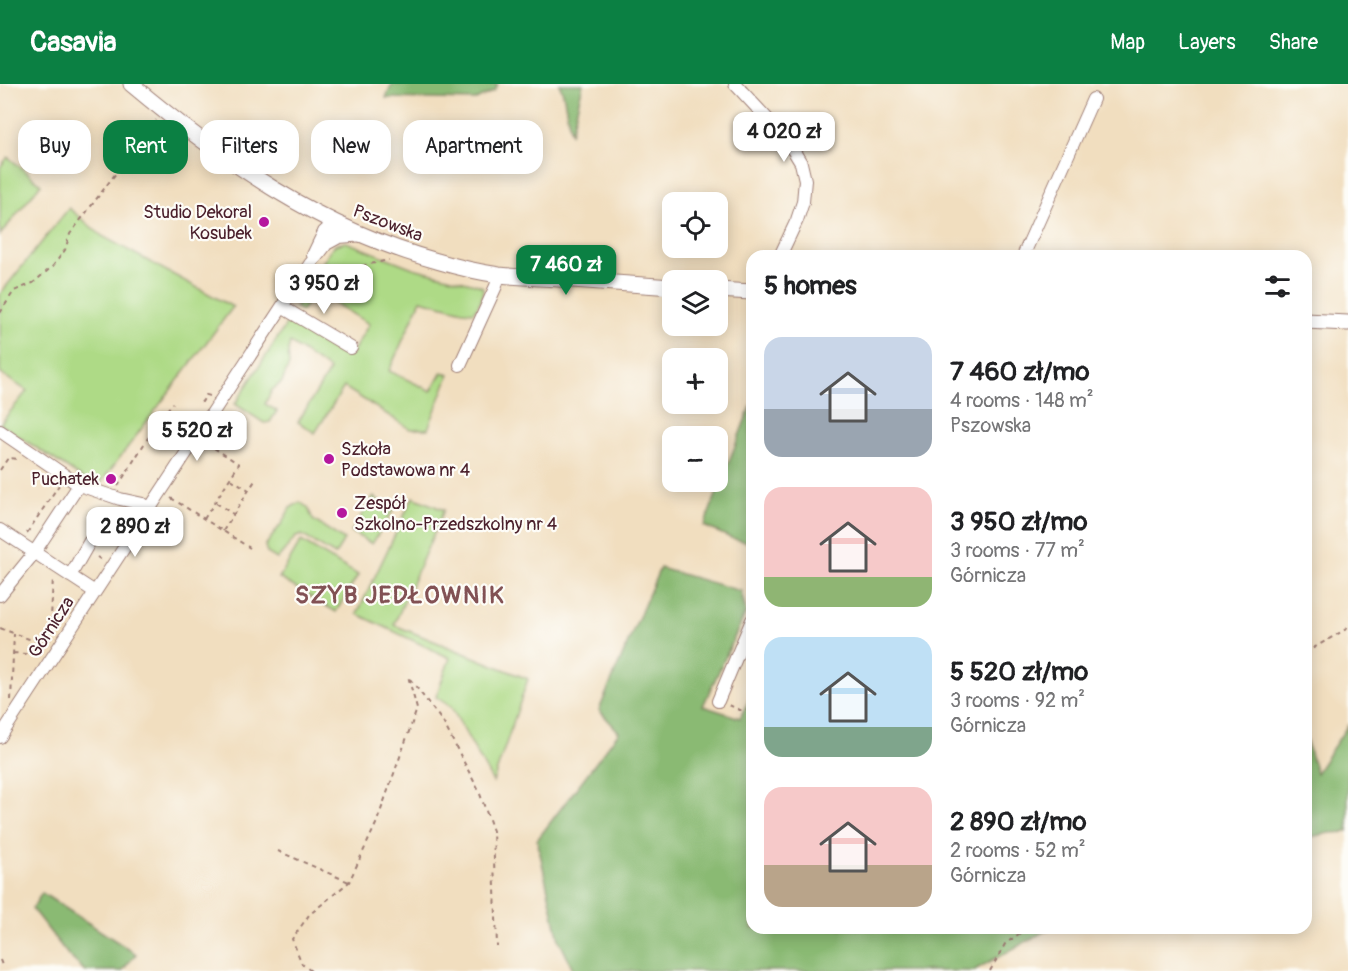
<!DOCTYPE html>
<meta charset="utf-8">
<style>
body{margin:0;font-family:Pangolin,sans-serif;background:#f6f6f6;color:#202124;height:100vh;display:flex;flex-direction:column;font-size:22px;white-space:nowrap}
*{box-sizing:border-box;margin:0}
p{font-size:20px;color:#757577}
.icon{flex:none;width:33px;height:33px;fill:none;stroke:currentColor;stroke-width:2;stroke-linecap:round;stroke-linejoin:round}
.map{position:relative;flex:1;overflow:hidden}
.sheet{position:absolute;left:746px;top:166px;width:566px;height:684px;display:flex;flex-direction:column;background:#fff;border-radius:18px;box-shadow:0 3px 15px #0003}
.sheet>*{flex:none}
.hud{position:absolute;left:18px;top:36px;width:570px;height:54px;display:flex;gap:12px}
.controls{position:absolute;left:662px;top:108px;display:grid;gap:12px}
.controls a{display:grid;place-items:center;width:66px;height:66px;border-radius:12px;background:#fff;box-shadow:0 3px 15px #0003;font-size:30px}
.price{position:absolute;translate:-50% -51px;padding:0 14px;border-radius:12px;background:#fff;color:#222;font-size:20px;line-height:39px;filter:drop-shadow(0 2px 3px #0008)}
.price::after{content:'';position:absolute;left:50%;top:36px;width:18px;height:14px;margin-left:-9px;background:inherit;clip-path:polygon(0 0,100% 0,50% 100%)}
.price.active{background:#0b8043;color:#fff}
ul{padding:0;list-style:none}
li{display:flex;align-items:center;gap:18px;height:150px;padding:0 18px}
li span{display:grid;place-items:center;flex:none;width:168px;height:120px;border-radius:18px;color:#555}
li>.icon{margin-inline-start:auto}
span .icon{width:72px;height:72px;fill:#fffc;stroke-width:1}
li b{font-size:26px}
h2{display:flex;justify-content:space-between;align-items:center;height:72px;padding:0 18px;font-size:26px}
.chip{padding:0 21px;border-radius:18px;background:#fff;box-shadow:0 3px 15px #0003;font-size:21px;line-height:54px}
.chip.active{background:#0b8043;color:#fff}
header{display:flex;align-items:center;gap:36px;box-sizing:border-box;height:84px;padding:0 30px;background:#0b8043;color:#fff}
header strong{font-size:28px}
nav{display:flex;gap:33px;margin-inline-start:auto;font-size:21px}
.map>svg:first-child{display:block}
</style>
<header>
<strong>Casavia</strong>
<nav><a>Map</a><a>Layers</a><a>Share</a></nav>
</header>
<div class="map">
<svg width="1348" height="887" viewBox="0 0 1348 887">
<rect width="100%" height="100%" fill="#fdfcf7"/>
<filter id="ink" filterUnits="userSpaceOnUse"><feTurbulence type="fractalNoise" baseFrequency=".0167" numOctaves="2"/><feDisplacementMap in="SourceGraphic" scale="12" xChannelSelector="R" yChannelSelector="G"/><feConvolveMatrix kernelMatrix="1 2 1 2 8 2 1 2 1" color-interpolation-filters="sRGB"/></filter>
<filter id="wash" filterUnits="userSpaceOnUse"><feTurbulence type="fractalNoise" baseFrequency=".008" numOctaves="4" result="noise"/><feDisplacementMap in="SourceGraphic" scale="24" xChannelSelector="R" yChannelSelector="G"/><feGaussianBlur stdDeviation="1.35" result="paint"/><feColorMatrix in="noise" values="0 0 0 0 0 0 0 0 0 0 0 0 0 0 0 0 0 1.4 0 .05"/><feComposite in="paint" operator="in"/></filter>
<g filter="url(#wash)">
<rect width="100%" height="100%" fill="#f1debf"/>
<path fill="#aeda86" stroke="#7c7c58" stroke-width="1.5" d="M8 73 41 100 0 151V83Z
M69 124 102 152 233 223 100 400 87 397 0 340 27 307 0 289V210Z
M346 158 413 184 475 200 483 203C483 214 480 221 473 228L463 227 421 216 389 287 431 307 442 288 449 291 428 345H410L344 303 315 349 298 338 330 286 290 259 288 267 289 281 282 298 272 306 265 320 277 327 270 338 264 339 235 320 291 233 352 269 369 240 315 207 302 227 295 223 331 165 335 161Z
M373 413 394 425 372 460 351 448Z
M413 413 444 426 394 541 528 595 493 698 451 623 436 613 450 574 357 530Z
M300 418 308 424 313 436 344 456 335 471 302 451 296 453 277 475 267 469 265 462 282 439 290 424Z
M301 457 358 491 336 528 279 494Z"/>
<path fill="#8aba73" stroke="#6a6c4f" stroke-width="1.5" d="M392 0H498L494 7 476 16 386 14Z
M559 0H583L571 50 563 9Z
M751 321V459L731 454 704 442Z
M660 484 741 507 746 528 703 622 740 634 751 611 752 844 1049 845 973 887H574L559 856 537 756 619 648 599 626Z
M1348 641V748L1330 749 1305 754V644L1307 659 1316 689Z
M42 809 136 870 122 887H85L69 872 32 825Z"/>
</g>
<g filter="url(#ink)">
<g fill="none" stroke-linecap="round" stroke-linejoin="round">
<defs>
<path id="minor" d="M735 0 787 56 801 79 805 96 803 118 797 136 780 172
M328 159 339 153 364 151
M313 171 324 148 335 138
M1023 172 1093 15
M282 223 351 264
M460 281 496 202 499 191
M0 347 79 401 120 415 143 420 149 424
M0 446 95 508
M70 492 90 457
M0 511 34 469 79 401
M718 617 752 536
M0 653 310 180C323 165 330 159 335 138"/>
<path id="major" d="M131 0C223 77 320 145 437 177 457 183 478 188 499 191 519 193 539 194 558 195 596 198 634 200 672 203
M717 206 752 208
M1305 237 1348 239"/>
</defs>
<use href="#minor" stroke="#9e7e75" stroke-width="14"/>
<use href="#major" stroke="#9e7e75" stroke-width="17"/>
<path stroke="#9e7e75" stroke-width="2" stroke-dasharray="4.5 4.5" stroke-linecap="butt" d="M318 191 389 176
M0 229 14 207 33 199 53 182 65 166 70 150 156 36
M201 317 202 318 206 311 210 312
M0 386 8 374 19 375
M231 395 249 406
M118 402 146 357 167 326 173 319
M171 414 250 464
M216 419 233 430
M204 435 239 380 206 359
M223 447 256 395
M27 449 59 401
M97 473 103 477
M0 544 29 555 49 557
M50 556 53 493
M13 569 40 571
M1305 569 1348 544
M410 595 443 638 479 707 493 747 497 862
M11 616 14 550
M729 621 740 626 752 625
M278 767 349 798
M0 876 3 884
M311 887 302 880 292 855 309 831 349 798 376 740 417 625 408 592
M990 887 1005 860 1027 844"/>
<use href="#minor" stroke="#fff" stroke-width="12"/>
<use href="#major" stroke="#fff" stroke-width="15"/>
</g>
</g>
<g fill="#b5179e" stroke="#fdfcf7" stroke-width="2">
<circle cx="264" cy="138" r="6"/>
<circle cx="329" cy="375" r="6"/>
<circle cx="111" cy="395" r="6"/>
<circle cx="342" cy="429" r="6"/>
</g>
<g text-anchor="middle" stroke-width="4.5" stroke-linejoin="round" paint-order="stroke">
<g font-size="18" fill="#4a1f2b" stroke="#fdfcf7" text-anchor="end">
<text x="252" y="134">Studio Dekoral<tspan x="252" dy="21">Kosubek</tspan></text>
<text x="341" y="371" text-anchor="start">Szkoła<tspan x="341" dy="21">Podstawowa nr 4</tspan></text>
<text x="99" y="401">Puchatek</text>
<text x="354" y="425" text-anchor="start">Zespół<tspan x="354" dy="21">Szkolno-Przedszkolny nr 4</tspan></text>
</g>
<g font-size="18" fill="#4a1f2b" stroke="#fdfcf7">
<text transform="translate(388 139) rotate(21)" y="6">Pszowska</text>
<text transform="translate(51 543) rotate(-57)" y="6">Górnicza</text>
</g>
<g font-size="24" font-weight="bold" letter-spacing="1.5" fill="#825154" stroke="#fdfcf7">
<text x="400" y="519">SZYB JEDŁOWNIK</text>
</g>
</g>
</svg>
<div class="controls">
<a><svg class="icon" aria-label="locate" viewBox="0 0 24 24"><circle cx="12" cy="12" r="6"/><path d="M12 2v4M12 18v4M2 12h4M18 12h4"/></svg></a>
<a><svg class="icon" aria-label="layers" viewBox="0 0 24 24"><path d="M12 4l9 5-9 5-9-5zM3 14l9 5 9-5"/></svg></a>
<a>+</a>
<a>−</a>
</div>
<b class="price" style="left:784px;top:79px">4 020 zł</b>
<b class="price active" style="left:566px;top:212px">7 460 zł</b>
<b class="price" style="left:324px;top:231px">3 950 zł</b>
<b class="price" style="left:197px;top:378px">5 520 zł</b>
<b class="price" style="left:135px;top:474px">2 890 zł</b>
<div class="hud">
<a class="chip">Buy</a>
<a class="chip active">Rent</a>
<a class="chip">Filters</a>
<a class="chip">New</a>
<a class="chip">Apartment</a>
</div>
<section class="sheet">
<h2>5 homes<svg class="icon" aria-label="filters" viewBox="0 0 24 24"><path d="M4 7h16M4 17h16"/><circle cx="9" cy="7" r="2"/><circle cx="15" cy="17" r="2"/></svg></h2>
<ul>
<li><span style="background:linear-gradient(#c9d6e8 60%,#9aa5b1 0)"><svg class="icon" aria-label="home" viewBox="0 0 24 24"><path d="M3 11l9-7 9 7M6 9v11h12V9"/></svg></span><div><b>7 460 zł/mo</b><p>4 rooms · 148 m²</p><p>Pszowska</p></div></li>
<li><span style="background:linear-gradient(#f6c9c9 75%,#8fb573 0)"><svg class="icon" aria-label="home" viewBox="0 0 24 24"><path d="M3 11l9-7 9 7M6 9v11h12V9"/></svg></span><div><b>3 950 zł/mo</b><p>3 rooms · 77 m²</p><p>Górnicza</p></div></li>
<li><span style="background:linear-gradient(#bfe0f5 75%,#7fa58c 0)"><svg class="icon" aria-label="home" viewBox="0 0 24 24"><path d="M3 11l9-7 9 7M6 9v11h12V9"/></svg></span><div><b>5 520 zł/mo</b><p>3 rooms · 92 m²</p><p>Górnicza</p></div></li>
<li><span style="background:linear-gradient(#f6c9c9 65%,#b9a48a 0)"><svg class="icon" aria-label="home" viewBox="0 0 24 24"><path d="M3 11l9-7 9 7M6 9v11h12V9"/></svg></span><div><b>2 890 zł/mo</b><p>2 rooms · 52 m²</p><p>Górnicza</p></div></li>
</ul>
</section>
</div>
